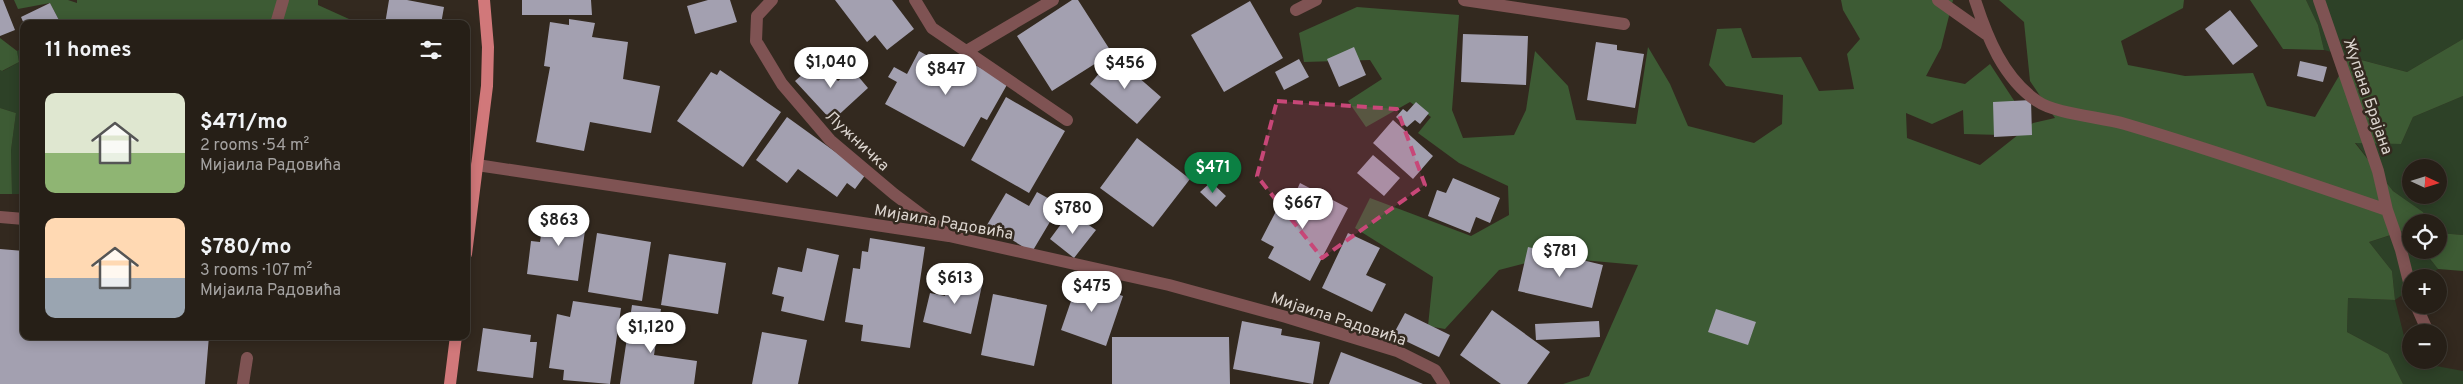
<!DOCTYPE html>
<meta charset="utf-8">
<style>
body{margin:0;font-family:Overpass,sans-serif;background:#2e2720;color:#f1f3f6;height:100vh;display:flex;flex-direction:column;font-size:19px;white-space:nowrap}
*{box-sizing:border-box;margin:0}
p{font-size:16px;color:#a4a2a1}
.icon{flex:none;width:28px;height:28px;fill:none;stroke:currentColor;stroke-width:2;stroke-linecap:round;stroke-linejoin:round}
.map{position:relative;flex:1;overflow:hidden}
.sheet{position:absolute;left:20px;top:20px;width:450px;height:320px;display:flex;flex-direction:column;background:#261f17;border-radius:10px;box-shadow:0 2px 12px #0003,0 0 0 1px #423d36}
.sheet>*{flex:none}
.needle{width:32px;rotate:94deg}
.buttons{position:absolute;left:2402px;top:159px;display:grid;gap:10px}
.buttons a{display:grid;place-items:center;width:45px;height:45px;border-radius:50%;background:#261f17;box-shadow:0 2px 12px #0003,0 0 0 1px #423d36;font-size:25px}
.price{position:absolute;translate:-50% -42px;padding:0 11px;border-radius:18px;background:#fff;color:#222;font-size:16px;line-height:32px;filter:drop-shadow(0 1px 2px #0008)}
.price::after{content:'';position:absolute;left:50%;top:30px;width:15px;height:11px;margin-left:-8px;background:inherit;clip-path:polygon(0 0,100% 0,50% 100%)}
.price.on{background:#0b8043;color:#fff}
ul{padding:0;list-style:none}
li{display:flex;align-items:center;gap:15px;height:125px;padding:0 25px}
li span{display:grid;place-items:center;flex:none;width:140px;height:100px;border-radius:10px;color:#555}
li>.icon{margin-inline-start:auto}
span .icon{width:60px;height:60px;fill:#fffc;stroke-width:1}
li b{font-size:21px}
h2{display:flex;justify-content:space-between;align-items:center;height:60px;padding:0 25px;font-size:21px}
.map>svg:first-child{display:block}
</style>
<div class="map">
<svg width="2463" height="384" viewBox="0 0 2463 384">
<rect width="100%" height="100%" fill="#33291f"/>
<path fill="#2d4127" fill-rule="evenodd" d="M2306 0H2463V39L2407 72 2324 50 2318 25Z
M24 47V194H12L11 150 16 113 0 108V70L3 71 19 62 17 51Z
M2463 96V235L2439 233V222H2429L2423 212 2393 191 2355 142 2401 144 2413 117ZM2411 168H2439V195H2411Z
M2407 230 2411 236V250H2423L2438 269 2427 277 2411 278V289L2395 300 2404 336 2411 344V360H2426L2431 365 2463 371V384H2403L2388 354 2347 332 2348 298 2395 300 2392 271 2369 242Z"/>
<path fill="#3d5b34" d="M14 0H68L77 3V0H318V5L360 24H61L50 3 18 9Z
M1841 0H1953L1941 48 1926 76 1965 84 1990 64 2015 102 2001 135 1964 134 1963 110 1932 124 1906 113 1907 138 1980 165 2033 123 2055 118 2030 81 2024 22 1999 0H2184L2183 8 2121 41 2128 65 2185 76 2253 73 2267 106 2315 117 2350 57 2407 72 2463 39V96L2413 117 2401 144 2355 143 2393 191 2423 212 2429 222H2411V236L2406 230 2369 242 2392 271 2395 300 2348 298 2347 332 2388 354 2403 384H1563L1589 376 1638 265 1549 257 1499 270 1445 329 1428 326 1433 277 1355 228 1370 198 1471 236 1509 215 1508 186 1459 163 1418 133 1431 117 1410 102 1366 127 1348 101 1382 79 1370 60 1304 62 1299 33 1357 7 1459 15 1452 110 1463 138 1514 135 1526 110 1535 51 1568 86 1576 120 1636 124 1648 47 1670 84 1688 126 1754 143 1782 124 1783 95 1726 86 1709 65 1717 29 1741 28 1752 58 1801 57 1819 91 1854 89 1847 54 1860 39 1843 10Z
M2250 0H2306L2318 25 2324 50 2283 49Z
M0 38 17 51 19 62 2 71 0 70Z
M0 108 16 113 11 150 12 194H0Z
M2439 233 2463 235V271L2438 269 2423 250H2439Z"/>
<path fill="#a3a0b0" d="M0 0H3L15 30 0 36Z
M389 0H407L444 7 441 24H385Z
M522 0H591L592 15H522Z
M708 0H730L737 22 695 34 687 6Z
M835 0H892L914 29 887 50 875 35 867 42Z
M1072 0H1078L1112 53 1052 91 1017 36Z
M1250 1 1283 58 1224 92 1191 35Z
M50 3 61 24H24L21 17Z
M2230 10 2258 46 2233 65 2205 29Z
M569 19 595 23 592 37 628 42 623 79 660 86 651 133 590 122 584 151 536 142 550 67 544 66 550 22 569 25Z
M1463 34 1528 36 1526 85 1461 82Z
M1596 42 1617 45V50L1644 54 1635 108 1587 100Z
M1354 47 1366 75 1339 87 1327 59Z
M919 51 939 62 936 67 950 75 959 56 1008 83 987 120 981 117 964 147 885 104 897 82 888 77 894 67 907 74Z
M1114 56 1161 97 1137 124 1090 84Z
M1299 59 1309 77 1284 90 1275 72Z
M819 60 838 81 852 69 868 88 832 121 795 81Z
M2300 61 2327 67 2323 82 2297 76Z
M720 70 781 112 743 167 677 121 711 72 717 75Z
M1006 97 1065 131 1029 193 971 160Z
M2031 100 2032 135 1994 137 1993 102Z
M1416 102 1429 113 1420 124 1415 120 1407 127 1396 117 1403 109 1407 112Z
M787 117 866 174 855 189 847 183 837 197 798 169 787 183 756 160Z
M1393 120 1433 156 1413 179 1373 143Z
M1137 138 1190 179 1153 227 1100 188Z
M1373 155 1400 178 1384 196 1357 173Z
M1453 178 1500 198 1490 223 1476 217 1470 233 1428 216 1437 190 1446 193Z
M1211 182 1226 196 1216 207 1200 192Z
M1300 183 1348 208 1310 281 1268 258 1274 247 1261 240 1287 190 1295 194Z
M1037 192 1060 205 1032 252 987 225 1006 193 1029 206Z
M545 210 587 216 578 281 527 274 531 241 540 242Z
M1070 212 1096 230 1074 258 1050 239Z
M597 233 651 242 642 301 588 292Z
M1348 233 1380 248 1366 275 1386 284 1372 312 1322 288Z
M870 238 925 247 910 348 861 341 863 325 845 322 853 268 860 269 862 251 868 252Z
M1528 247 1603 265 1592 308 1518 291Z
M807 248 839 255 824 321 781 311 784 297 772 294 778 267 802 272Z
M0 249 24 251V336H209L205 384H0Z
M669 254 726 263 718 314 661 305Z
M950 273 983 281 971 334 923 322 930 293 945 296Z
M1078 281 1123 296 1106 346 1061 330Z
M993 294 1047 305 1034 366 981 355Z
M573 301 621 308 610 384 563 380 564 370 549 368 557 314 570 317Z
M632 305 661 309 654 355 697 361 694 384H620Z
M1716 309 1756 322 1748 345 1708 332Z
M1492 310 1550 352 1527 384H1501L1460 355Z
M1405 313 1450 335 1439 357 1393 335Z
M1242 321 1282 329 1281 335 1320 342 1313 384 1233 369Z
M1599 321 1600 337 1536 340 1535 324Z
M483 328 531 335 530 342H537L533 378 477 371Z
M762 332 807 340 798 384H752Z
M1112 337H1229L1230 384H1112Z
M1341 352 1391 371 1423 384H1329Z"/>
<g fill="none" stroke-linecap="round" stroke-linejoin="round">
<path stroke="#7f5353" stroke-width="12" d="M772 0 757 16 756 41 782 84 830 140 894 194 947 234
M915 0 932 28 1067 120
M1464 0 1624 24
M1938 0 1986 34
M1975 0C1987 37 2003 78 2037 101 2055 114 2102 117 2125 124 2213 150 2300 180 2387 210
M2319 0 2378 171 2387 210 2401 250 2411 290
M1296 10 1316 0
M276 24 283 0
M965 52 1053 0
M477 165 949 236 1169 285 1286 317 1397 351 1435 370 1444 384
M0 217 24 219
M2416 305 2428 332
M243 384 247 358"/>
<path stroke="#d1787a" stroke-width="12" d="M466 254 487 86 488 47 484 0
M450 384 456 336"/>
</g>
<path fill="#c84778" fill-opacity="0.2" stroke="#c84778" stroke-width="4" stroke-dasharray="10 6" stroke-linejoin="round" d="M1277 101 1397 109 1425 185 1322 258 1257 176Z"/>
<g text-anchor="middle" stroke-width="5" stroke-linejoin="round" paint-order="stroke">
<g font-size="16" fill="#dbd4ce" stroke="#33291f">
<text transform="translate(2369 96) rotate(71)" y="6">Жупана Брајана</text>
<text transform="translate(858 140) rotate(43)" y="6">Лужничка</text>
<text transform="translate(944 221) rotate(10)" y="6">Мијаила Радовића</text>
<text transform="translate(1339 318) rotate(18)" y="6">Мијаила Радовића</text>
</g>
</g>
</svg>
<div class="buttons">
<a><svg class="needle" viewBox="-14 -14 28 28"><path d="M0-13l5 13h-10z" fill="#e53935"/><path d="M0 13l5-13h-10z" fill="#a4a2a1"/></svg></a>
<a><svg class="icon" aria-label="locate" viewBox="0 0 24 24"><circle cx="12" cy="12" r="6"/><path d="M12 2v4M12 18v4M2 12h4M18 12h4"/></svg></a>
<a>+</a>
<a>−</a>
</div>
<b class="price" style="left:831px;top:89px">$1,040</b>
<b class="price" style="left:1125px;top:90px">$456</b>
<b class="price" style="left:946px;top:96px">$847</b>
<b class="price on" style="left:1213px;top:194px">$471</b>
<b class="price" style="left:1303px;top:230px">$667</b>
<b class="price" style="left:1073px;top:235px">$780</b>
<b class="price" style="left:559px;top:247px">$863</b>
<b class="price" style="left:1560px;top:278px">$781</b>
<b class="price" style="left:955px;top:305px">$613</b>
<b class="price" style="left:1092px;top:313px">$475</b>
<b class="price" style="left:651px;top:354px">$1,120</b>
<section class="sheet">
<h2>11 homes<svg class="icon" aria-label="filters" viewBox="0 0 24 24"><path d="M4 7h16M4 17h16"/><circle cx="9" cy="7" r="2"/><circle cx="15" cy="17" r="2"/></svg></h2>
<ul>
<li><span style="background:linear-gradient(#dfe7d0 60%,#8fb573 0)"><svg class="icon" aria-label="home" viewBox="0 0 24 24"><path d="M3 11l9-7 9 7M6 9v11h12V9"/></svg></span><div><b>$471/mo</b><p>2 rooms · 54 m²</p><p>Мијаила Радовића</p></div></li>
<li><span style="background:linear-gradient(#ffd9b3 60%,#9aa5b1 0)"><svg class="icon" aria-label="home" viewBox="0 0 24 24"><path d="M3 11l9-7 9 7M6 9v11h12V9"/></svg></span><div><b>$780/mo</b><p>3 rooms · 107 m²</p><p>Мијаила Радовића</p></div></li>
</ul>
</section>
</div>
